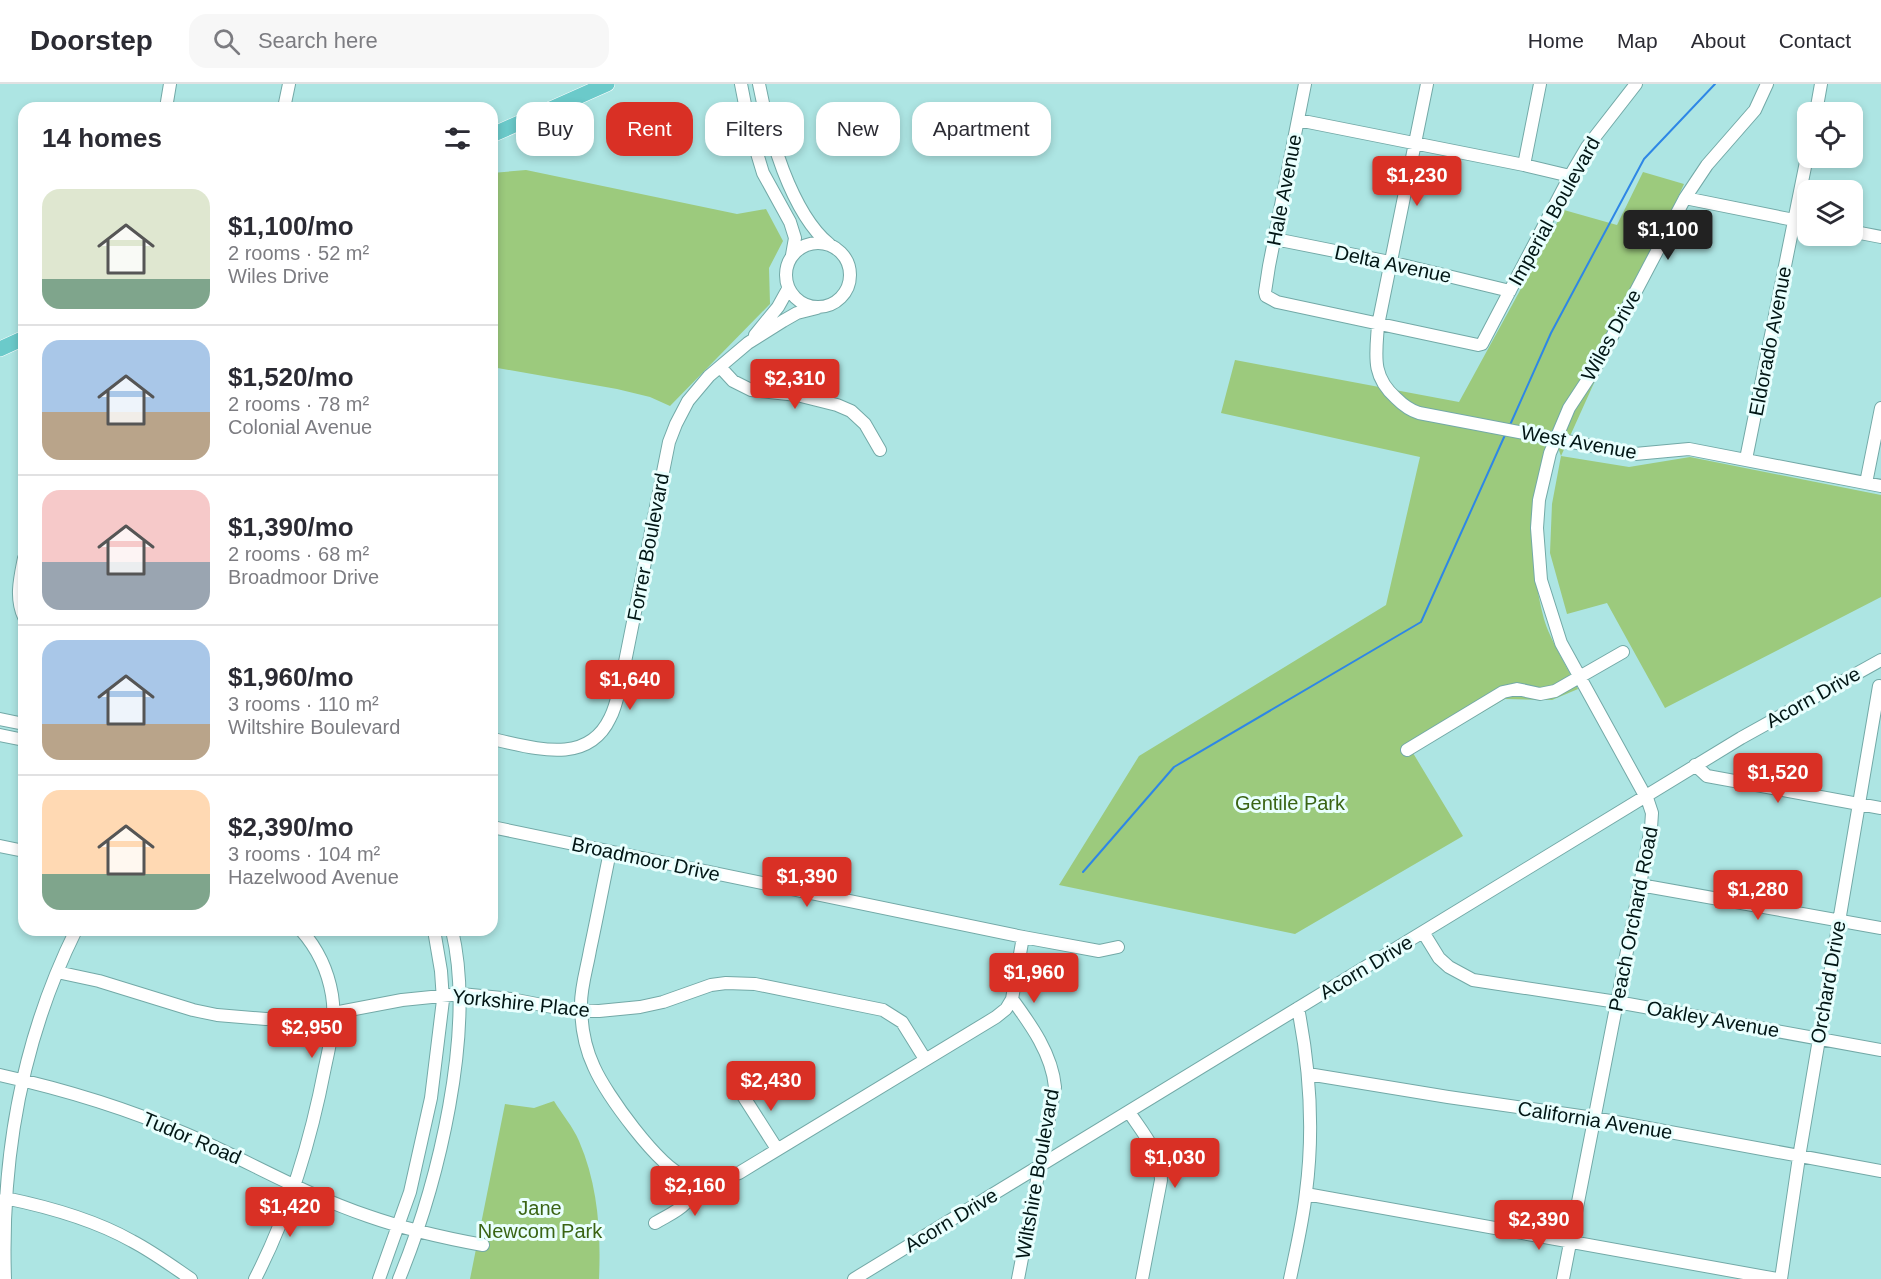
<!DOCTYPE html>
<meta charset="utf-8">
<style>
body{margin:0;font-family:Arial,sans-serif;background:#f7f7f7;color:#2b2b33;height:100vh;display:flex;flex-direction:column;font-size:22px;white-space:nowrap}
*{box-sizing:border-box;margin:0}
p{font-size:20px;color:#7c7c81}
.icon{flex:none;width:33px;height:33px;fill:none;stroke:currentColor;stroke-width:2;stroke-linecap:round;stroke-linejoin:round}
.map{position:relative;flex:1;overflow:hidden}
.sheet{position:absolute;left:18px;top:18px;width:480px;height:834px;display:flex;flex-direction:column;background:#fff;border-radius:18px;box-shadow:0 3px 9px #0003}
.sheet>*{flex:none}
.top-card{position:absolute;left:516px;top:18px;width:570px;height:54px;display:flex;gap:12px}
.tools{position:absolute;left:1797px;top:18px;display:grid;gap:12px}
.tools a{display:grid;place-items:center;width:66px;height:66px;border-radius:12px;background:#fff;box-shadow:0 3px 9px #0003;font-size:30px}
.price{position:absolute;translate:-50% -51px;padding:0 14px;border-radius:6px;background:#d93025;color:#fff;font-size:20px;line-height:39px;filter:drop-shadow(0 2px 3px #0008)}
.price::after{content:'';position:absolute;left:50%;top:36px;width:18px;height:14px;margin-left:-9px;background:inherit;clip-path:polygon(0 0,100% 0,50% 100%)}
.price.on{background:#222;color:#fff}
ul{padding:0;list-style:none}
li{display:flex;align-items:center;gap:18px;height:150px;padding:0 24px}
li+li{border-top:2px solid #e1e1e2}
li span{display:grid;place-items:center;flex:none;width:168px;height:120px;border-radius:18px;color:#555}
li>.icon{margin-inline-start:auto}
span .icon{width:72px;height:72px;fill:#fffc;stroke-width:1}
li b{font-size:26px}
h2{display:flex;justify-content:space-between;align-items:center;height:72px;padding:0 24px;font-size:26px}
.tag{padding:0 21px;border-radius:18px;background:#fff;box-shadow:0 3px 9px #0003;font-size:21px;line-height:54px}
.tag.on{background:#d93025;color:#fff}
header{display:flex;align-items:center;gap:36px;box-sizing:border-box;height:84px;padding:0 30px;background:#fff;border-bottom:2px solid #e1e1e2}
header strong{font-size:28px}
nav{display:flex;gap:33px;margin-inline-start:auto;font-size:21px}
.search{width:420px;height:54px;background:#f7f7f7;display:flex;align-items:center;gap:15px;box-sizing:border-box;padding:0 21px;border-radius:18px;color:#7c7c81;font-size:22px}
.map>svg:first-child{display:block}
</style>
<header>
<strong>Doorstep</strong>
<div class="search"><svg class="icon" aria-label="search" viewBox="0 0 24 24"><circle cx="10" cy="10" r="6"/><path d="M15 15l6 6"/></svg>Search here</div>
<nav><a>Home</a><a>Map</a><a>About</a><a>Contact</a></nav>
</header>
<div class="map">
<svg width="1881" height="1195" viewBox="0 0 1881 1195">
<rect width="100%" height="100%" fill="#ade5e3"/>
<path fill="#9cca7d" d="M526 86 737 130 766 125 783 157 769 184 770 220 670 322 650 313 617 305 492 283V89Z
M1643 88 1684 100 1561 372 1629 383 1690 373 1881 411V513L1665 624 1607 519 1567 530 1550 469 1552 420 1561 372 1555 355 1549 358C1527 413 1529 478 1544 535 1550 556 1568 584 1578 605L1552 616 1505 615 1413 669 1463 752 1295 850 1059 801 1139 672 1386 521 1420 373 1221 329 1235 276 1459 318 1564 126 1617 141Z
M554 1017C562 1030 573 1043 579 1057 598 1101 601 1148 599 1195H470L505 1020 534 1024Z"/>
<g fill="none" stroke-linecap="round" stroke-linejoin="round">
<path stroke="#2e87e6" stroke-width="2" d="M1510 341 1551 249 1644 75 1715 0
M1083 788 1174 683 1421 538 1505 351"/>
<defs>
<path id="minor" d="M741 0 750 46 763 89 790 138 795 154 792 171
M759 0C768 48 791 129 829 160
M1305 0 1269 182 1265 208 1266 212 1277 218 1478 261 1482 260 1570 92 1587 63 1636 0
M1427 0 1378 241C1376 271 1371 292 1396 314 1403 321 1409 326 1419 329L1635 370 1689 365 1881 402
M166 24 170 0
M284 24 289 0
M1816 28 1821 0
M1298 36 1524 81 1570 92
M1524 81 1540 0
M1685 114 1794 136
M1855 148 1881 153
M1275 155 1390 178 1510 207
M786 191a32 32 0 1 1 64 0a32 32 0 1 1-64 0Z
M755 251 778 223 788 205
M721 284 733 297 751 306 797 311 837 321 851 327 865 340 880 366
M1746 375 1808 68
M1866 399 1881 324
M24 474C20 494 15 514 24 533
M0 635 24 640
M0 651 24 656
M492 655C532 663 587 683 610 634 616 623 618 610 621 598L669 358 676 340 688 317 709 292 748 259 783 237 797 229 817 224
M1407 666 1503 608 1517 605 1540 610 1555 607 1623 568
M1695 681 1707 692 1881 724
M492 743 1023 853 1099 867 1118 863
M0 762 24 767
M610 768C603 801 597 834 590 866 587 884 581 902 581 920 581 941 585 964 594 983 606 1010 658 1083 686 1093 704 1100 722 1096 739 1089L996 933 1006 925 1012 915
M1640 801 1881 844
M1423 848 1439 874 1449 883 1473 896 1617 918 1881 966
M57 888 99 897 193 926 217 931 266 935 313 933 402 916 461 910 511 915 568 926 599 927 640 923 663 918 711 901 726 899 755 900 883 926 902 938 925 975
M1308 990 1448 1013 1594 1034 1881 1087
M0 991C63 1005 126 1024 186 1050 247 1076 305 1111 368 1132 405 1145 444 1154 483 1161
M740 1007 777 1065
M1129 1028C1143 1049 1161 1069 1161 1096L1142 1195
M1306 1110 1777 1195
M5 1114C49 1123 93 1135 132 1157 153 1168 172 1182 191 1195
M655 1139C679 1125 689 1124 696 1096
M5 1195C1 1074 22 955 76 846
M255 1195C289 1129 311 1056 325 983 330 960 336 935 332 911 328 887 317 864 301 846
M379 1195 410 1108 431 1014 443 916 441 887 434 846
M399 1195C438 1100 476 947 452 846
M854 1195 1741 654 1881 576
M1018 1195 1055 1003C1052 970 1031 941 1012 915L1023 853
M1290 1195C1296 1166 1303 1137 1306 1108 1314 1047 1310 985 1298 924
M1563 1195 1651 744 1652 729 1648 717 1561 559 1541 496 1537 444 1539 416 1550 369 1569 324 1596 283 1685 114 1707 81 1755 26 1767 0
M1781 1195 1799 1073 1879 602"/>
<path id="major" d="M492 51 607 0
M0 265 24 254"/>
</defs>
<use href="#minor" stroke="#73a9a7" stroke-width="14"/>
<use href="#major" stroke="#fff" stroke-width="16"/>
<use href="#minor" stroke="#fff" stroke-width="12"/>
<use href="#major" stroke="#6bcaca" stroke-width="15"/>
</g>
<g text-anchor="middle" stroke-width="6" stroke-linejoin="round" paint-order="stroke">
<g font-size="20" fill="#021615" stroke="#e9fffe">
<text transform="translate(1284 106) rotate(-79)" y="7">Hale Avenue</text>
<text transform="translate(1554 127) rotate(-61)" y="7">Imperial Boulevard</text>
<text transform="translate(1393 180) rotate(12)" y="7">Delta Avenue</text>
<text transform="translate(1611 251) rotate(-61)" y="7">Wiles Drive</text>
<text transform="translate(1770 257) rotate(-79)" y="7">Eldorado Avenue</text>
<text transform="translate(1579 358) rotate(10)" y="7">West Avenue</text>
<text transform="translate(648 463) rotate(-79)" y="7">Forrer Boulevard</text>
<text transform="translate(1813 613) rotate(-29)" y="7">Acorn Drive</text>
<text transform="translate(646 775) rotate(12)" y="7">Broadmoor Drive</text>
<text transform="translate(1633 835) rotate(-79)" y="7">Peach Orchard Road</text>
<text transform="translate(1366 883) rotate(-31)" y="7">Acorn Drive</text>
<text transform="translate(1828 898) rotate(-80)" y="7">Orchard Drive</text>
<text transform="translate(521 919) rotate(6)" y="7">Yorkshire Place</text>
<text transform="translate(1713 935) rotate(10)" y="7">Oakley Avenue</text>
<text transform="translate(1595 1036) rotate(9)" y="7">California Avenue</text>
<text transform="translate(192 1054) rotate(23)" y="7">Tudor Road</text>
<text transform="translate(1037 1090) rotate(-80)" y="7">Wiltshire Boulevard</text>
<text transform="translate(951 1136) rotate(-31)" y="7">Acorn Drive</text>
</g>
<g font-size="20" fill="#3a6414" stroke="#e9fffe">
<text x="1290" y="726">Gentile Park</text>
<text x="540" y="1131">Jane<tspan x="540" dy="23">Newcom Park</tspan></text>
</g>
</g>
</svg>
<div class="tools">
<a><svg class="icon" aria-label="locate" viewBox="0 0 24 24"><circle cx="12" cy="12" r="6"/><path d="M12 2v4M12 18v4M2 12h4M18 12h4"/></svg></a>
<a><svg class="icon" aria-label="layers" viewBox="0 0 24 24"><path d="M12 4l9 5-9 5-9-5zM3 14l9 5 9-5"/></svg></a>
</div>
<b class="price" style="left:1417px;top:123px">$1,230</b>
<b class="price on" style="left:1668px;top:177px">$1,100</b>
<b class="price" style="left:795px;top:326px">$2,310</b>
<b class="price" style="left:630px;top:627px">$1,640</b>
<b class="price" style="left:1778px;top:720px">$1,520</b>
<b class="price" style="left:807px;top:824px">$1,390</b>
<b class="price" style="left:1758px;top:837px">$1,280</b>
<b class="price" style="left:1034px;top:920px">$1,960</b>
<b class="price" style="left:312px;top:975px">$2,950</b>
<b class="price" style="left:771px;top:1028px">$2,430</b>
<b class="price" style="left:1175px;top:1105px">$1,030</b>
<b class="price" style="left:695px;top:1133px">$2,160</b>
<b class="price" style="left:290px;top:1154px">$1,420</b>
<b class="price" style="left:1539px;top:1167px">$2,390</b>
<div class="top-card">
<a class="tag">Buy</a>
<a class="tag on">Rent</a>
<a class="tag">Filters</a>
<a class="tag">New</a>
<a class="tag">Apartment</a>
</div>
<section class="sheet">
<h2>14 homes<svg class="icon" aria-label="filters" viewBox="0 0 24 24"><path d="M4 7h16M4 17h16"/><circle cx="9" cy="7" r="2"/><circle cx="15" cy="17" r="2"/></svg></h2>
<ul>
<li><span style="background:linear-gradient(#dfe7d0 75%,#7fa58c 0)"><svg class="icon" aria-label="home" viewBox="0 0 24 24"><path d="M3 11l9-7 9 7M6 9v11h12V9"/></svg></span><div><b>$1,100/mo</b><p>2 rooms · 52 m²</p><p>Wiles Drive</p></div></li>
<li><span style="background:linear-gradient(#a9c7e8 60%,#b9a48a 0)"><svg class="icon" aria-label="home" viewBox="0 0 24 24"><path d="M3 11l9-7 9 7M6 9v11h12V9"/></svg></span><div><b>$1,520/mo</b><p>2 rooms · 78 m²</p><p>Colonial Avenue</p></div></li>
<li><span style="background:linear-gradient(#f6c9c9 60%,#9aa5b1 0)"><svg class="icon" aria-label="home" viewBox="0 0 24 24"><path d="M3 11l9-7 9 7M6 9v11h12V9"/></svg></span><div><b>$1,390/mo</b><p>2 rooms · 68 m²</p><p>Broadmoor Drive</p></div></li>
<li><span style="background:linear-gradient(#a9c7e8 70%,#b9a48a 0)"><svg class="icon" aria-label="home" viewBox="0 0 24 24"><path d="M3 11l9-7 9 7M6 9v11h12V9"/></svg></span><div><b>$1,960/mo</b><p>3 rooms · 110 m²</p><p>Wiltshire Boulevard</p></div></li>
<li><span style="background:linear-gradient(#ffd9b3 70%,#7fa58c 0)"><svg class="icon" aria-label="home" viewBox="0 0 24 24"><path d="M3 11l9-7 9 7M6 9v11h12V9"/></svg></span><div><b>$2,390/mo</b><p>3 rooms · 104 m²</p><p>Hazelwood Avenue</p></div></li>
</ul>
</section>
</div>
